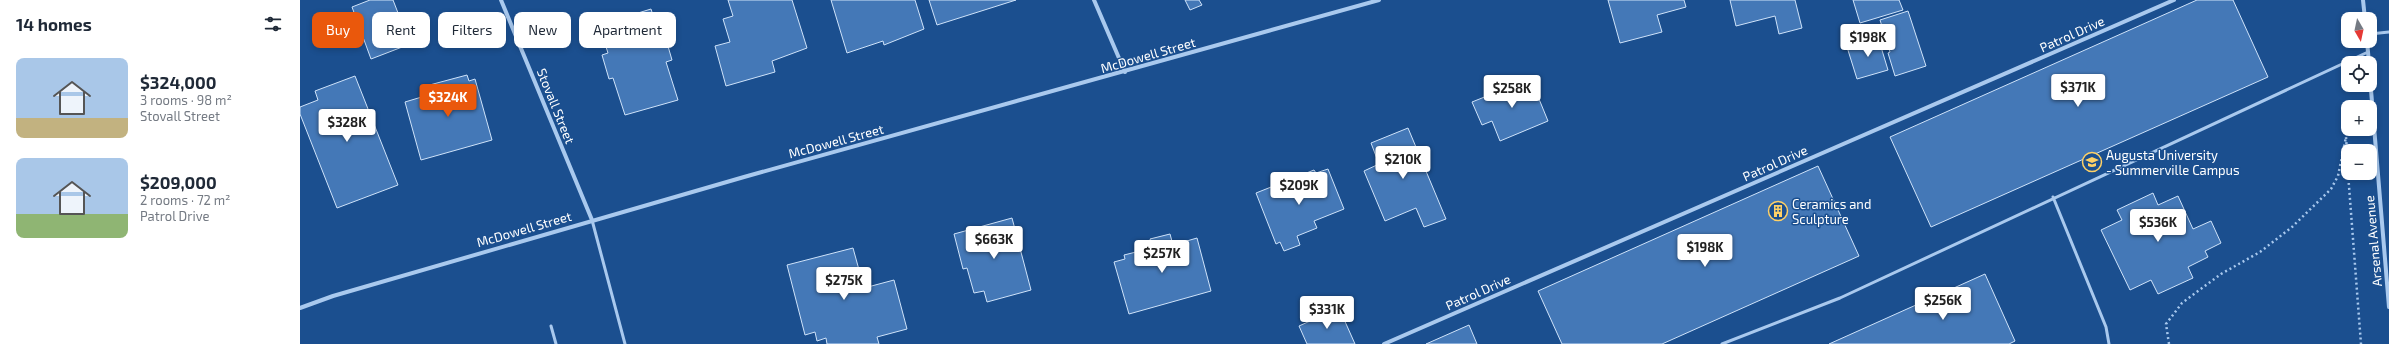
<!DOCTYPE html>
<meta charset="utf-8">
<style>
body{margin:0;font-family:"Exo 2",sans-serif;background:#f2f2f3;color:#1f2937;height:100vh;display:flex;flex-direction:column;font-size:15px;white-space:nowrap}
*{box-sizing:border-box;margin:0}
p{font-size:13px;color:#747a83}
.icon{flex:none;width:22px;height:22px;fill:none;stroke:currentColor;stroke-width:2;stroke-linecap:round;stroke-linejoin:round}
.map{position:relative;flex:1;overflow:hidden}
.side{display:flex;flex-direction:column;background:#fff;width:300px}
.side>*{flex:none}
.banner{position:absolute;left:12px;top:12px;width:380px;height:36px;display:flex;gap:8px}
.needle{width:26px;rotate:171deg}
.fabs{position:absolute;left:2041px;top:12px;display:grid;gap:8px}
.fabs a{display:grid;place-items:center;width:36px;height:36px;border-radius:8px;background:#fff;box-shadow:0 2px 6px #0003;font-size:20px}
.price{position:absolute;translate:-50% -34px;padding:0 9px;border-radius:4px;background:#fff;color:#222;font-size:13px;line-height:26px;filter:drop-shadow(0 1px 2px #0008)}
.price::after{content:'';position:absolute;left:50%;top:24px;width:12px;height:9px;margin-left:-6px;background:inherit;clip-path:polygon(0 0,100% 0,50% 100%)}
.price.on{background:#ea580c;color:#fff}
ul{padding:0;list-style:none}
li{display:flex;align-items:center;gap:12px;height:100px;padding:0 16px}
li span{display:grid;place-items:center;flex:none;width:112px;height:80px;border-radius:8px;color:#555}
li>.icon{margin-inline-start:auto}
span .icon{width:48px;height:48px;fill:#fffc;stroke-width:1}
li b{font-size:17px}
h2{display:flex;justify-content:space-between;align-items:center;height:48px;padding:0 16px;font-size:17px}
.chip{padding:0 14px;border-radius:8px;background:#fff;box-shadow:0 2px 6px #0003;font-size:14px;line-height:36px}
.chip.on{background:#ea580c;color:#fff}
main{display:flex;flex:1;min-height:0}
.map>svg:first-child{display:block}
</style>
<main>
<section class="side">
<h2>14 homes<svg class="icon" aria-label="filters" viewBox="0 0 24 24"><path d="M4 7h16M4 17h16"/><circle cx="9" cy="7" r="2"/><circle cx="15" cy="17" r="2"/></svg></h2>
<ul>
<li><span style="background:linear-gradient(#a9c7e8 75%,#c2b280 0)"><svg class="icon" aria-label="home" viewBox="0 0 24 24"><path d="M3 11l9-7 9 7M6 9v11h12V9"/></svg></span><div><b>$324,000</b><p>3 rooms · 98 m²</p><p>Stovall Street</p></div></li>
<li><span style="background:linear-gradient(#a9c7e8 70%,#8fb573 0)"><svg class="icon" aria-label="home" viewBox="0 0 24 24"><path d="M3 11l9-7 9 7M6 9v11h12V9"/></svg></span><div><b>$209,000</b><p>2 rooms · 72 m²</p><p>Patrol Drive</p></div></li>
</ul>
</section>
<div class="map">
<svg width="2089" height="344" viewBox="0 0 2089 344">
<rect width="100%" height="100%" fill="#1b4f8f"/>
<path fill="#4478b7" stroke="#cfe3fa" d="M70 0H93L110 44 71 59 52 7Z
M428 0H492L507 48 472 61 475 72 426 86 415 46 430 42 423 19 433 16Z
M531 0H615L624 29 584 45 583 41 547 53Z
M629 0H716L637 25Z
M885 0H899L902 5 890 10Z
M1308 0H1384L1386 7 1357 15 1362 32 1320 43Z
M1430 0H1495L1502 28 1479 34 1475 16 1436 26Z
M1553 0H1599L1603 10 1560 23Z
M1897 0H1933L1968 77 1631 227 1590 137Z
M351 9 360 38 365 36 372 60 366 62 378 100 325 115 313 78 309 79 302 55 308 53 299 25Z
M1608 11 1626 66 1595 76 1588 53 1590 52 1580 20Z
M1578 37 1588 70 1557 79 1547 47Z
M167 75 169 81 175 79 192 140 121 160 105 102 125 96 122 87Z
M55 76 98 185 37 208 0 114V107L18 100 15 91Z
M1230 77 1248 121 1200 141 1192 121 1182 125 1172 102 1202 90 1200 86 1209 82 1210 85Z
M1108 128 1146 219 1124 227 1116 208 1085 221 1064 171 1079 164 1071 143Z
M1518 166 1559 256 1362 344H1262L1238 291Z
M1028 169 1044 209 1014 221 1017 228 997 236 1000 245 984 251 980 242 976 244 956 193 1014 170 1016 173Z
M1853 193 1858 205 1878 196 1893 229 1911 221 1921 243 1905 251 1908 257 1888 267 1893 278 1858 294 1851 280 1830 290 1801 230 1822 220 1817 210Z
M712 218 731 290 687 302 684 291 674 293 667 268 663 269 654 234Z
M870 234 873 245 897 238 911 291 829 314 814 262 825 259 824 255 852 248 850 239Z
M553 248 564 288 594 280 607 329 577 337 579 344H527L526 338 517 341 515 332 505 335 487 265Z
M1685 274 1715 341 1709 344H1529Z
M1039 308 1055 344H1007L999 326Z
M1169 325 1177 344H1126Z"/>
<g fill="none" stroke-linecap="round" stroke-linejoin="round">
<path stroke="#a9c9ee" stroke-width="2.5" stroke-dasharray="2 3" stroke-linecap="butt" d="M2048 169 2046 137 2050 129
M2048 173 2061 344
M1869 344 1866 324 1882 303 1921 274 1960 252 1992 227 2031 189 2038 176 2046 137"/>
<path stroke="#a9c9ee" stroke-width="3" d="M2070 34 2089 32
M1753 197 1806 327 1809 344
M292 220 325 344
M251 326 256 344
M1422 344 1540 298 2068 52"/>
<path stroke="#a9c9ee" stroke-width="4" d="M201 0 292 220
M794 0 825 72
M2063 0 2065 19
M2067 41 2069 63
M2070 78 2089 307
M0 308 33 296 444 177 1079 0
M1084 344 1874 0"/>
</g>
<defs>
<symbol id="university-ring" viewBox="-11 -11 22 22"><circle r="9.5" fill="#1b4f8f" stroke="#ffd166" stroke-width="1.5"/><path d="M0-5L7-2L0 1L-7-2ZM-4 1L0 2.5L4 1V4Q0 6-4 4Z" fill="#ffd166"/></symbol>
<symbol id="building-ring" viewBox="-11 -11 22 22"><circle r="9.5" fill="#1b4f8f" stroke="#ffd166" stroke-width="1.5"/><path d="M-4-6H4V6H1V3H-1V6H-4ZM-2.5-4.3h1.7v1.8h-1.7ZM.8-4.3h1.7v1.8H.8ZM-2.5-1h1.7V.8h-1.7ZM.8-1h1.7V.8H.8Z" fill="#ffd166"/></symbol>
</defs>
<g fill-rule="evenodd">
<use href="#university-ring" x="1781" y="151" width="22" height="22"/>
<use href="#building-ring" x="1467" y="200" width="22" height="22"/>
</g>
<g text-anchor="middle" stroke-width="3" stroke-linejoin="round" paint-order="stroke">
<g font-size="13" fill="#fff" stroke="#1b4f8f">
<text transform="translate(1772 34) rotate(-24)" y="5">Patrol Drive</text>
<text transform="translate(848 55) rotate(-16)" y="5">McDowell Street</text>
<text transform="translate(256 106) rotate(68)" y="5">Stovall Street</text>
<text transform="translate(536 141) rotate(-15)" y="5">McDowell Street</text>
<text transform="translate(1475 163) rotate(-24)" y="5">Patrol Drive</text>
<text transform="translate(224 229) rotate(-16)" y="5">McDowell Street</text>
<text transform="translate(2073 241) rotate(-95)" y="5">Arsenal Avenue</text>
<text transform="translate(1178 292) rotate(-24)" y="5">Patrol Drive</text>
</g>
<g font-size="13" fill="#fff" stroke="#1b4f8f" text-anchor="start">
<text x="1806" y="160">Augusta University<tspan x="1806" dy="15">- Summerville Campus</tspan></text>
<text x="1492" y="209">Ceramics and<tspan x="1492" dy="15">Sculpture</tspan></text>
</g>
</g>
</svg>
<div class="fabs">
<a><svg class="needle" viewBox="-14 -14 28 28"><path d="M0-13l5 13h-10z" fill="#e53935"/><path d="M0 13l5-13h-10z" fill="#747a83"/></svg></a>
<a><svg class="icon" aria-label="locate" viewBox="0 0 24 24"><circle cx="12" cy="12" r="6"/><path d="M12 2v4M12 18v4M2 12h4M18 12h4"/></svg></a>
<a>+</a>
<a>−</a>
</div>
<b class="price" style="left:1568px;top:58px">$198K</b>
<b class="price" style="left:1778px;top:108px">$371K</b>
<b class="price" style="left:1212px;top:109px">$258K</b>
<b class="price on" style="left:148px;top:118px">$324K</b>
<b class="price" style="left:47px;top:143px">$328K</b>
<b class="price" style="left:1103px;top:180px">$210K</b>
<b class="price" style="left:999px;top:206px">$209K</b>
<b class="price" style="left:1858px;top:243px">$536K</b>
<b class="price" style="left:694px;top:260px">$663K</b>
<b class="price" style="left:1405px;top:268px">$198K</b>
<b class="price" style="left:862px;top:274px">$257K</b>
<b class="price" style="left:544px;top:301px">$275K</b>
<b class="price" style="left:1643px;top:321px">$256K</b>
<b class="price" style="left:1027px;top:330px">$331K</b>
<div class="banner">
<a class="chip on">Buy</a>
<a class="chip">Rent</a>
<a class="chip">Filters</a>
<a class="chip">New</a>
<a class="chip">Apartment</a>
</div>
</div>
</main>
